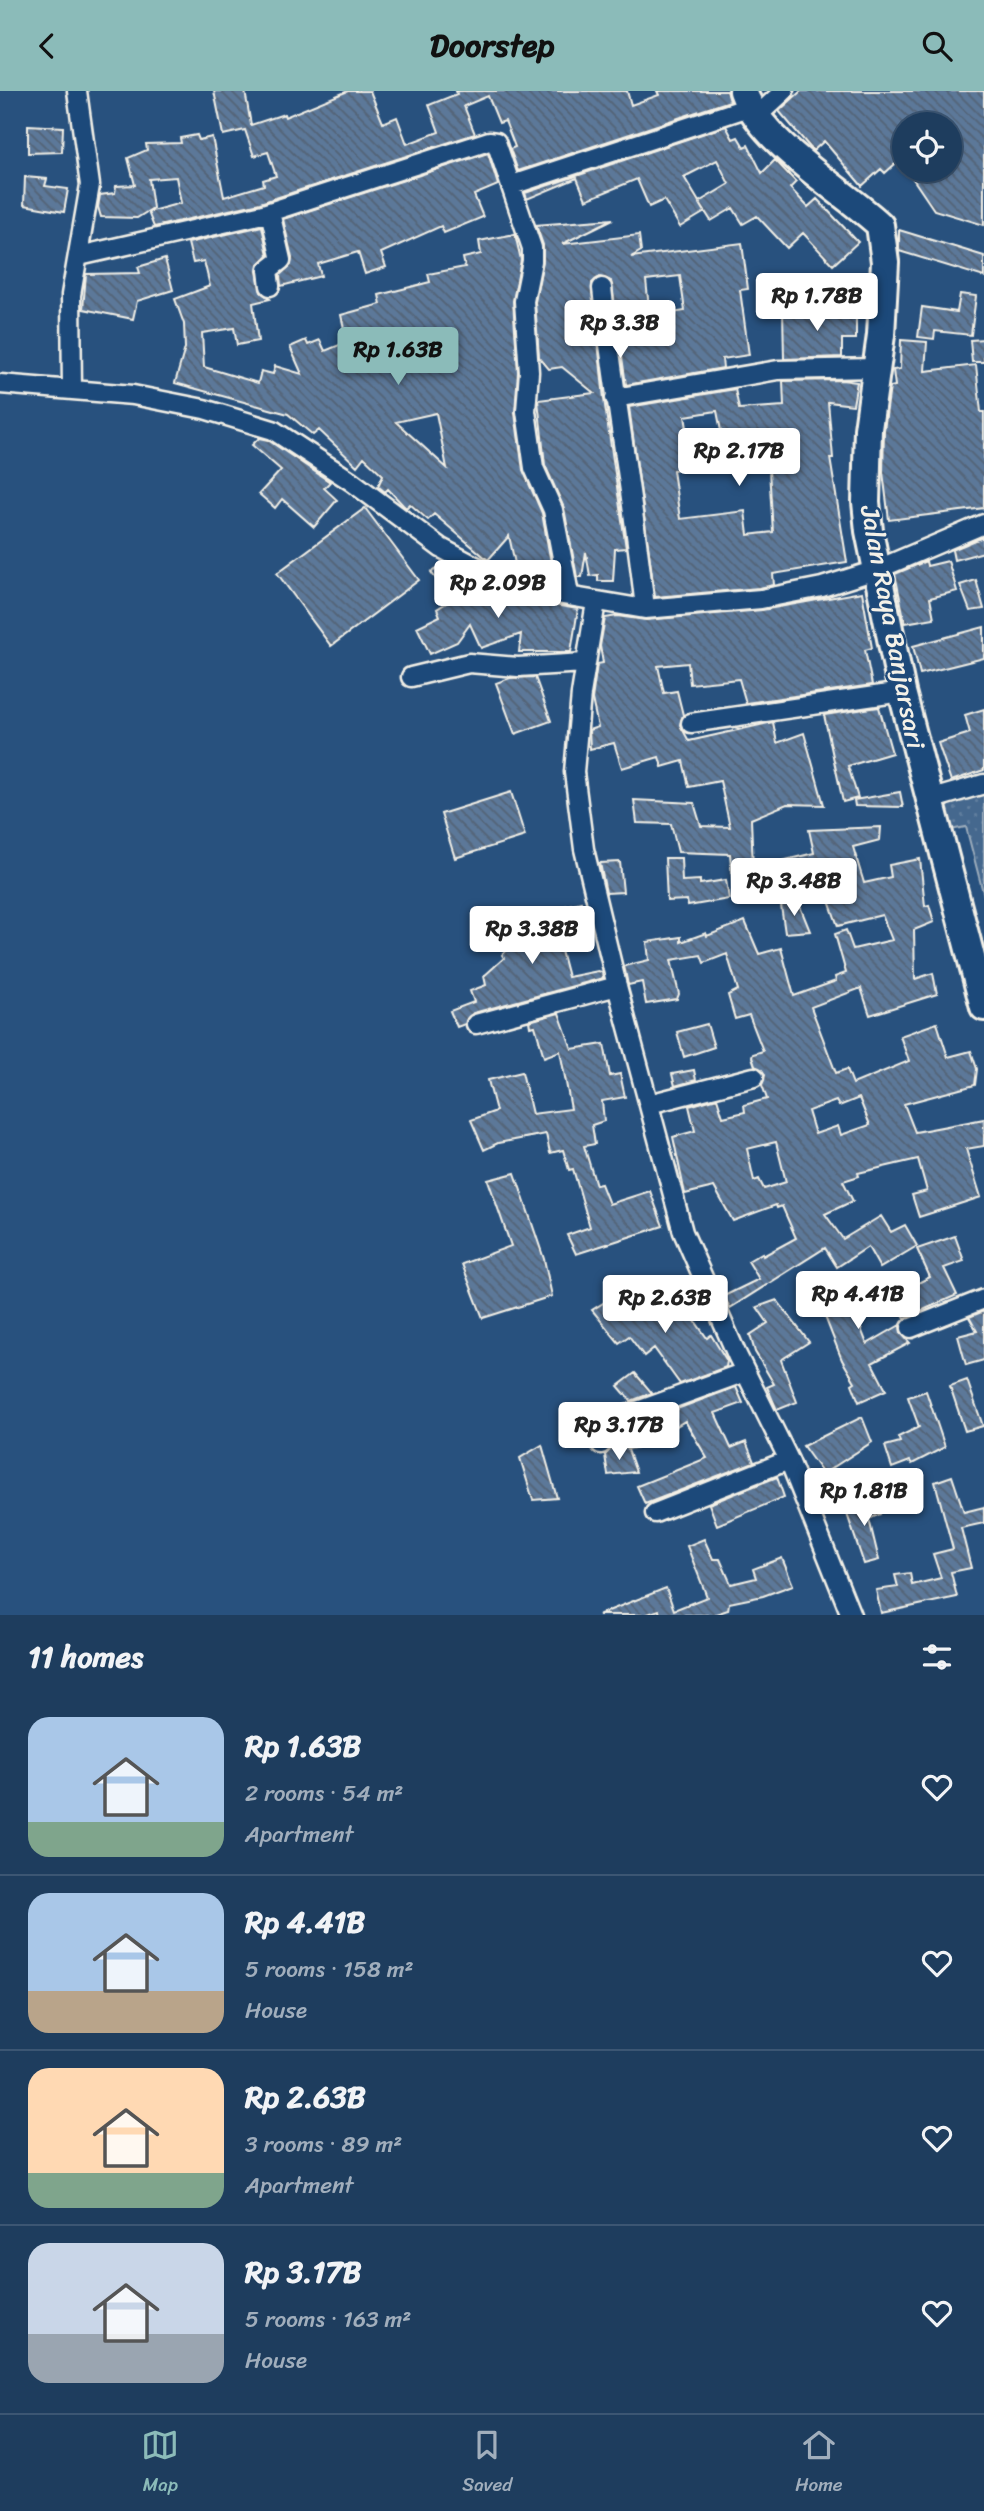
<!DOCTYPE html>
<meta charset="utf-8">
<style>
body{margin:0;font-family:Sriracha,sans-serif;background:#2b4867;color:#f1f3f6;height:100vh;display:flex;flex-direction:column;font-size:26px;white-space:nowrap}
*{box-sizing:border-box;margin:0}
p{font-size:23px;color:#a1aebc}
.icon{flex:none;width:38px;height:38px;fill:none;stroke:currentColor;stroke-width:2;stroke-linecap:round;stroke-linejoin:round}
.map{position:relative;height:1524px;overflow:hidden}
.side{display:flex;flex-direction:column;background:#1e3d5e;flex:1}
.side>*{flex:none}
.fabs{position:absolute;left:892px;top:21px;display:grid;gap:14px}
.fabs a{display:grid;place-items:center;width:70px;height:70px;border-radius:50%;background:#1e3d5e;box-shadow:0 2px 5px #0004,0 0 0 2px #3c5673;font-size:35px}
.price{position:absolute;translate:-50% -60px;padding:0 16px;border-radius:7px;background:#fff;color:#222;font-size:23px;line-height:46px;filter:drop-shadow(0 2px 4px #0008)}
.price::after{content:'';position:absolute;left:50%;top:42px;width:21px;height:16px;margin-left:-10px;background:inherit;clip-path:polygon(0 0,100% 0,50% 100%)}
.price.active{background:#8bbbb9;color:#111}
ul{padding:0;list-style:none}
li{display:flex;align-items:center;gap:21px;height:175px;padding:0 28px}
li+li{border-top:2px solid #3c5673}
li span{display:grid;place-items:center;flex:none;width:196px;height:140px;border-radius:21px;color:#555}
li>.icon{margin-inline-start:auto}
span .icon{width:84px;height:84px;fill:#fffc;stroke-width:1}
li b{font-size:30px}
h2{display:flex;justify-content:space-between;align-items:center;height:84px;padding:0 28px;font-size:30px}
header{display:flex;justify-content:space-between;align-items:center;height:91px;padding:0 28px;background:#8bbbb9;color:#111;font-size:32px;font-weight:700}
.dock{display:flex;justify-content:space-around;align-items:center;height:98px;border-top:2px solid #3c5673;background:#1e3d5e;font-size:19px;color:#a1aebc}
.dock a{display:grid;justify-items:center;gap:4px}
.dock .active{color:#8bbbb9}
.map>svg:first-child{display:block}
</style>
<header><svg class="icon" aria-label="back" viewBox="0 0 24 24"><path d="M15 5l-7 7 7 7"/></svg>Doorstep<svg class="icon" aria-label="search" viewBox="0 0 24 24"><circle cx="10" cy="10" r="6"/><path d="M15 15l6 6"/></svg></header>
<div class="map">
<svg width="984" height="1524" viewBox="0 0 984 1524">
<defs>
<pattern id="green-dots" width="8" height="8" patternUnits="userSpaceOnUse" patternTransform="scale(1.75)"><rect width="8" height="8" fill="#45688e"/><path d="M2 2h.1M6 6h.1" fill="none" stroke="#607e9e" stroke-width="1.8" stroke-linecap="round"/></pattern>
<pattern id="building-back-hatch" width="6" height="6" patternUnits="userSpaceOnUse" patternTransform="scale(1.75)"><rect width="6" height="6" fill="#5b7899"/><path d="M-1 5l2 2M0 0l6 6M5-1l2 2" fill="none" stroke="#536274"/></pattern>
</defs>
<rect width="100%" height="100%" fill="#28517e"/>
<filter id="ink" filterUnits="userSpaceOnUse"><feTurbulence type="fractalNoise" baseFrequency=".0143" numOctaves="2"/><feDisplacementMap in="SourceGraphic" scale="14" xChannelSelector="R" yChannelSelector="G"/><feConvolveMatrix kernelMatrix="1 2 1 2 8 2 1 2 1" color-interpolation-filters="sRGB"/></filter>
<g filter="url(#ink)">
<path fill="url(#green-dots)" stroke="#9cacbb" stroke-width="2" d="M984 703V805L966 736 950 739 943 715Z"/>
<path fill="url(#building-back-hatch)" stroke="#f4f1e8" stroke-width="2" fill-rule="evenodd" d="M214 0H245L251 34 284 23 285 26 348 0H370L383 32 397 26 407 53 439 41 429 14 457 3 456 0H627L631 14 659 4 657 0H727L730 10 518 80 510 58 515 56 505 30 499 32 488 5 464 15 475 43 260 112 154 136 148 121 181 112 176 86 149 88 153 117 137 127 101 126 98 116 100 104 115 102 116 95 135 94 128 67 147 59 146 53 181 52 180 47 197 44 199 49 212 46 224 106 264 94 263 89 276 85 268 61 254 65 245 39 223 44Z
M801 0H984V134L934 119 907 79H950V33H905V64L885 82 881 78 862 95 824 50 813 60 779 20Z
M28 34 63 36 62 61 28 62Z
M726 35 733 48 738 46 744 56 748 54 762 82 775 69 796 91 790 97 808 116 817 108 858 151 833 174 803 142 787 157 757 125 743 133 733 117 711 130 699 111 729 93 717 69 684 86 705 121 680 136 664 109 649 116 637 88 586 109 577 87 527 108 525 102Z
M488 62 498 94 474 104 483 126 444 142 441 135 381 162 386 176 365 183 358 161 318 173 321 185 281 195 280 184 291 174 292 167 283 128Z
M25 86 47 88 45 95 68 98 64 121 24 114Z
M613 128 562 153 639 144 641 160 631 166 742 152 748 198 740 199 749 264 722 268 723 277 626 294 620 252 650 248 649 243 674 240 672 222 685 220 680 185 646 189 649 217 616 222 611 190 600 186 592 192 604 308 626 457 615 458 613 490H598V484L590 485 586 461 582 486H577L564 417 545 374 538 309 594 302 562 276 549 278 539 266 535 211 543 170V154L536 134Z
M262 135 268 164 258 174 257 180 261 201 270 208 253 212 258 250 237 254 234 237 202 242 204 276 258 292 261 280 273 283 275 275 302 283 290 256 306 249 308 254 320 249 325 260 347 251 341 224 381 213 379 204 430 191 428 183 465 176 463 167 481 163 479 150 515 143 521 169 513 210 518 281 515 322 523 379 542 422 552 477 517 482 509 445 488 469 434 423 428 429 410 413 406 417 403 414 388 398 385 401 378 395 383 384 364 366 357 375 319 339 313 344 288 323 175 292 185 257 184 233 175 208 210 195 204 170 193 172 188 152ZM436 322 447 377 396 331Z
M899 139 984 165V186L899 160Z
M165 168 173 199 137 210 133 228 83 218 86 183 140 182 138 176Z
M960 203 976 205 971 244 935 240 934 248 918 246 922 216 957 221Z
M783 219H856V248H842V266L784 268Z
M984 248V271H972L970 249Z
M901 249 927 251 925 280 976 274 981 321H984V417L889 429 883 381 884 339 890 296 895 295 893 279 900 278Z
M842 289 857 291 853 314 828 311 833 367H830L847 471 773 483 774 494 759 497 655 506 629 316 735 298 739 318 784 315 783 290ZM717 320 723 350 690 355 685 325ZM768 364 773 441 748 444 745 420 680 428 673 379Z
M259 347 268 349 330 391 324 397 337 409 314 436 282 408 275 417 259 403 281 379 252 354Z
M365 417 419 489 331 555 277 482Z
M983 446 984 461 954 469 952 459Z
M926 470 927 475 948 470 957 500 930 507 934 527 905 532 895 483Z
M444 472 476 511 507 502 525 509 578 518 571 561H519L521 543 481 557 470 533 457 551 430 563 417 536 440 525 437 518 451 509 431 481Z
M976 489 984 518 970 520 960 494Z
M862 501 872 557 865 559 872 594 746 612 739 588 690 593 688 572 658 575 664 602 677 600 683 624 680 634 689 650 773 631 777 652 804 642 824 714 787 713 751 728 753 777 814 762 809 739 881 736 880 749 853 756 864 792 891 786 889 774 920 768 925 815 929 814 934 831 914 839 915 888 933 882 937 903 870 924 861 897 811 916 836 982 847 978 853 993 909 970 900 945 937 932 948 966 971 960 977 978 975 994 904 1013 915 1041 984 1028V1055L966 1058 981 1106 919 1126 912 1104 927 1100 918 1068 858 1082 859 1085 843 1090 853 1110 825 1123 843 1148 881 1125 891 1141 905 1134 917 1155 880 1177 868 1156 837 1176 825 1157 730 1217 724 1205 759 1188 748 1170 762 1162 763 1165 796 1147 782 1115 777 1117 776 1114 733 1130 714 1096 685 1103 673 1046 695 1040 689 1015 717 1007 723 1026 745 1021 744 1014 767 1008 762 994 765 983 755 975 752 966 753 963 763 960 749 924 735 928 728 904 738 899 727 863 704 872 701 864 671 869 679 903 677 908 646 913 642 891 628 894 624 875 649 869 647 851 681 846V851L706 842 707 845 745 830 759 863 781 857 794 905 836 890 835 886 846 882 835 843 846 839 853 858 892 849 882 824 838 835 824 796 821 776 797 779 801 798 779 801V797L733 798 730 763 678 761 671 733 637 732 634 709 694 712 701 735 730 736 720 690 689 696 683 670 662 676 659 666 622 677 614 652 590 658 589 639 598 636 592 608 597 573 603 572 600 555 605 527 617 525 646 529 762 519ZM859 1007 870 1034 841 1044 838 1035 815 1043 808 1020 836 1010 839 1015ZM776 1051 786 1091 764 1098 759 1088 754 1090 747 1058Z
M984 536V567L920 583 913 555Z
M535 586 551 630 515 643 496 592 510 587Z
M879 616 892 662 848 675 858 707 843 711 824 624Z
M984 618V679L951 690 938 652 970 642 965 624Z
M511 701 525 745 455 767 441 723Z
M900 701 903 716 855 715 854 709Z
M665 767H681L682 790 700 789V793L726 789 729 808 688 815 687 809 667 810Z
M620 771 623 801 606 802 600 772Z
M797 808 810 840 785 842 781 815Z
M581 811 590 847 559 852 568 886 598 880 602 881 603 887 473 922 465 933 457 936 450 920 474 911 470 900 486 894 484 885 504 867 502 864 519 847 558 833 553 818Z
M559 922 572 958 604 953 610 985 620 983 625 1006 602 1010 604 1030 592 1034 595 1053 584 1055 596 1094 601 1093 609 1113 650 1100 663 1135 576 1163 567 1144 590 1136 573 1078 569 1079 563 1059 550 1062 546 1043 498 1052 484 1059 471 1029 496 1020 488 989 522 981 532 1023 571 1018 560 960 544 966 535 935 530 936 529 930Z
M707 933 714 956 684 966 677 941Z
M694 979 696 989 675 995 672 983Z
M515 1082 544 1168 552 1205 483 1227 462 1173 511 1155 488 1089Z
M955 1145 964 1170 944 1177 957 1204 905 1227 894 1204 930 1186 917 1158Z
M840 1185 847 1203 882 1185 894 1204 855 1222 867 1253 900 1234 901 1242 910 1252 872 1272 886 1299 859 1311 852 1293 855 1291 842 1269 813 1195Z
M680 1199 691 1217 688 1220 707 1247 711 1244 727 1270 726 1276 680 1293 654 1257 644 1265 629 1245 619 1252 592 1219 621 1201 644 1226Z
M777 1209 809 1251 781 1269 797 1311 777 1319 767 1296 774 1293 755 1261 750 1244 768 1232 757 1216Z
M984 1220V1269L966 1274 958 1245 977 1240 969 1226Z
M635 1282 652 1302 631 1310 618 1295Z
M967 1289 983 1335 965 1340 950 1295Z
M736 1296 743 1312 715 1322 731 1357 746 1351 754 1371 645 1413 637 1395 707 1367 685 1330 657 1347 658 1353 628 1358 625 1342 631 1335Z
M926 1300 945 1356 912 1373 910 1370 892 1377 885 1355 900 1351 898 1346 919 1336 908 1306Z
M862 1326 872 1351 823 1383 803 1355Z
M542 1354 557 1407 533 1409 520 1367Z
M627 1356 636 1381 608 1384 605 1364 611 1358Z
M952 1385 964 1421 984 1416V1432L961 1437 971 1477 951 1481 957 1506 881 1522 876 1499 898 1496 895 1484 910 1482 912 1494 941 1487 933 1463 953 1458 935 1391Z
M777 1386 784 1406 717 1434 709 1413Z
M872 1405 880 1423 869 1428 879 1469 864 1473 845 1417Z
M704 1448 713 1468H720L731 1493 756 1487 753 1478 782 1467 793 1494 763 1505 729 1512 728 1519 713 1524H660L659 1519 645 1524H598L666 1497 674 1519 707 1506 687 1455Z"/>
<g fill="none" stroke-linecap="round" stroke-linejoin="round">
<defs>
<path id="minor" d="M756 26 784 0
M512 94 749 16
M270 121 281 169 268 179 270 195
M79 165 263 123 489 50 496 51 532 157V170L524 210 529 281 526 320 534 377 553 419 569 503
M602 197C614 305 634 411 645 518
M0 293 133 304 204 318 273 339 351 390 441 457 492 484 527 498 645 518 761 508 822 496 876 479 984 433
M72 299 71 204 90 94 77 0
M615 307 778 279 876 277
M596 511 581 603 574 681 584 758 617 895 683 1141 737 1264 789 1369 851 1524
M411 586 469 572 518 576 585 572
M691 632 902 601
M929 709 984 693
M476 933 617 895
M649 1013 754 986
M911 1237 984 1208
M601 1353 624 1325 745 1281
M655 1422 789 1369"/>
<path id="highway" d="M743 0C761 52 840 97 880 134L885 171 881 244 868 338 866 411 869 440 902 601 984 916"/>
</defs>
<use href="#minor" stroke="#f4f1e8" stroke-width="23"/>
<use href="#highway" stroke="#f4f1e8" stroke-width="32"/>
<use href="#minor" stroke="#1f4a7a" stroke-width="18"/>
<use href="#highway" stroke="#1f4a7a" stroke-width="26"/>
</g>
</g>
<g text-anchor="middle" stroke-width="5" stroke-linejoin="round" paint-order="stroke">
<g font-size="26" fill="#f4f1e8" stroke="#1f4a7a">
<text transform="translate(893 536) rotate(79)" y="9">Jalan Raya Banjarsari</text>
</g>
</g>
</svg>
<div class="fabs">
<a><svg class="icon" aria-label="locate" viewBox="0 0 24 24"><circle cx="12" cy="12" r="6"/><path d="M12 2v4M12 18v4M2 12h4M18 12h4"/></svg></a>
</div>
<b class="price" style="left:817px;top:242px">Rp 1.78B</b>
<b class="price" style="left:620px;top:269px">Rp 3.3B</b>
<b class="price active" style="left:398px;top:296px">Rp 1.63B</b>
<b class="price" style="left:739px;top:397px">Rp 2.17B</b>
<b class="price" style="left:498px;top:529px">Rp 2.09B</b>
<b class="price" style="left:794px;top:827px">Rp 3.48B</b>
<b class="price" style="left:532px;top:875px">Rp 3.38B</b>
<b class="price" style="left:858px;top:1240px">Rp 4.41B</b>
<b class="price" style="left:665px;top:1244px">Rp 2.63B</b>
<b class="price" style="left:619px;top:1371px">Rp 3.17B</b>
<b class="price" style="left:864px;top:1437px">Rp 1.81B</b>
</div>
<section class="side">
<h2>11 homes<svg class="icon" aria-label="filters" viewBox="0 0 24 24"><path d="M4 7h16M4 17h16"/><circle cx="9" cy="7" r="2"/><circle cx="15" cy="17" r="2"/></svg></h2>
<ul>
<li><span style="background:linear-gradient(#a9c7e8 75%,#7fa58c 0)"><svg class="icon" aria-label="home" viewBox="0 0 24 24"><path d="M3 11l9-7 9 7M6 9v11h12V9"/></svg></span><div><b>Rp 1.63B</b><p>2 rooms · 54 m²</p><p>Apartment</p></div><svg class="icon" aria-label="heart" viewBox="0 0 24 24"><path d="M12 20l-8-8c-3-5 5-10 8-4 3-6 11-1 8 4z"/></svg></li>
<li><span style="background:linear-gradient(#a9c7e8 70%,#b9a48a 0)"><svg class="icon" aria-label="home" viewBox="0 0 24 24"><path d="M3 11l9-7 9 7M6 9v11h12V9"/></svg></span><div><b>Rp 4.41B</b><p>5 rooms · 158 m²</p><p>House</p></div><svg class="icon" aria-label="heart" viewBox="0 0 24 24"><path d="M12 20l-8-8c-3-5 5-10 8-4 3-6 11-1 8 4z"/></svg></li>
<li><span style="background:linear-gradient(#ffd9b3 75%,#7fa58c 0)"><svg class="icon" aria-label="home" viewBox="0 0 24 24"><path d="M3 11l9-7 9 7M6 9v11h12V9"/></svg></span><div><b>Rp 2.63B</b><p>3 rooms · 89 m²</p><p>Apartment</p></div><svg class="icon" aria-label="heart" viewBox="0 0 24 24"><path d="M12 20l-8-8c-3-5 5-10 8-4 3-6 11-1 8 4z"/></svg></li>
<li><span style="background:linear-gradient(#c9d6e8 65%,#9aa5b1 0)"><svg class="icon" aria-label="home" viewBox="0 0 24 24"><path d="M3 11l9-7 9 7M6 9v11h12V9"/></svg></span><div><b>Rp 3.17B</b><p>5 rooms · 163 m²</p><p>House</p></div><svg class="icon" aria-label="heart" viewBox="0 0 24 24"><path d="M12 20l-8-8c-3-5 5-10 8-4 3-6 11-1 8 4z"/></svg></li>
</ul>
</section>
<nav class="dock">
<a class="active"><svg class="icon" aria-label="map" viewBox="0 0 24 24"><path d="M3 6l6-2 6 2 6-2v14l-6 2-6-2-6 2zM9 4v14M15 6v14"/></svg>Map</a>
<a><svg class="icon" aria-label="saved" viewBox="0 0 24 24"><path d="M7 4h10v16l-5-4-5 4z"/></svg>Saved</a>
<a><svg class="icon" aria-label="home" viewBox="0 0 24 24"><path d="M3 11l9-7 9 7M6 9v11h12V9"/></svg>Home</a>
</nav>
